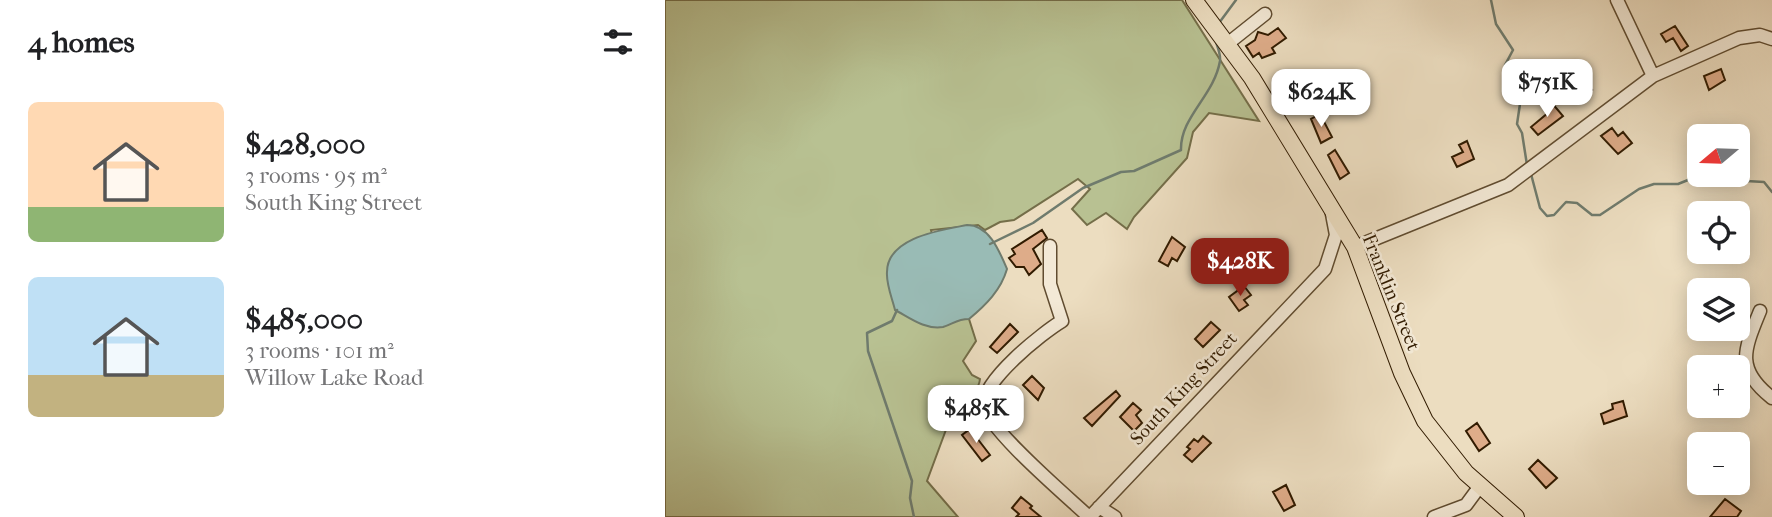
<!DOCTYPE html>
<meta charset="utf-8">
<style>
body{margin:0;font-family:"IM FELL French Canon",serif;background:#f2f2f2;color:#202124;height:100vh;display:flex;flex-direction:column;font-size:26px;white-space:nowrap}
*{box-sizing:border-box;margin:0}
p{font-size:23px;color:#757577}
.icon{flex:none;width:38px;height:38px;fill:none;stroke:currentColor;stroke-width:2;stroke-linecap:round;stroke-linejoin:round}
.map{position:relative;flex:1;overflow:hidden}
.side{display:flex;flex-direction:column;background:#fff;width:665px}
.side>*{flex:none}
.needle{width:46px;rotate:251deg}
.fabs{position:absolute;left:1022px;top:124px;display:grid;gap:14px}
.fabs a{display:grid;place-items:center;width:63px;height:63px;border-radius:10px;background:#fff;box-shadow:0 4px 18px #0003;font-size:35px}
.price{position:absolute;translate:-50% -60px;padding:0 16px;border-radius:14px;background:#fff;color:#222;font-size:23px;line-height:46px;filter:drop-shadow(0 2px 4px #0008)}
.price::after{content:'';position:absolute;left:50%;top:42px;width:21px;height:16px;margin-left:-10px;background:inherit;clip-path:polygon(0 0,100% 0,50% 100%)}
.price.current{background:#8f2418;color:#fff}
ul{padding:0;list-style:none}
li{display:flex;align-items:center;gap:21px;height:175px;padding:0 28px}
li span{display:grid;place-items:center;flex:none;width:196px;height:140px;border-radius:10px;color:#555}
li>.icon{margin-inline-start:auto}
span .icon{width:84px;height:84px;fill:#fffc;stroke-width:1}
li b{font-size:30px}
h2{display:flex;justify-content:space-between;align-items:center;height:84px;padding:0 28px;font-size:30px}
main{display:flex;flex:1;min-height:0}
.map>svg:first-child{display:block}
</style>
<main>
<section class="side">
<h2>4 homes<svg class="icon" aria-label="filters" viewBox="0 0 24 24"><path d="M4 7h16M4 17h16"/><circle cx="9" cy="7" r="2"/><circle cx="15" cy="17" r="2"/></svg></h2>
<ul>
<li><span style="background:linear-gradient(#ffd9b3 75%,#8fb573 0)"><svg class="icon" aria-label="home" viewBox="0 0 24 24"><path d="M3 11l9-7 9 7M6 9v11h12V9"/></svg></span><div><b>$428,000</b><p>3 rooms · 95 m²</p><p>South King Street</p></div></li>
<li><span style="background:linear-gradient(#bfe0f5 70%,#c2b280 0)"><svg class="icon" aria-label="home" viewBox="0 0 24 24"><path d="M3 11l9-7 9 7M6 9v11h12V9"/></svg></span><div><b>$485,000</b><p>3 rooms · 101 m²</p><p>Willow Lake Road</p></div></li>
</ul>
</section>
<div class="map">
<svg width="1107" height="517" viewBox="0 0 1107 517">
<rect width="100%" height="100%" fill="#ecddc0"/>
<filter id="stains"><feTurbulence type="fractalNoise" baseFrequency=".00286" numOctaves="4"/><feColorMatrix values="0 0 0 0 .2 0 0 0 0 .09 0 0 0 0 .02 0 0 0 .5 -.17"/></filter>
<radialGradient id="worn" r=".72"><stop offset=".6" stop-color="#630" stop-opacity="0"/><stop offset="1" stop-color="#630" stop-opacity=".3"/></radialGradient>
<path fill="#b8c192" stroke="#746e49" stroke-width="2" d="M0 0H517L594 121 544 113 528 132 522 158 469 217 462 229 441 213 422 225 407 209 425 189 413 179 349 220 335 222 320 230 313 225 266 230 291 319H304L311 341 298 361 307 375 315 379C313 395 302 391 292 400L262 481 293 517H0Z"/>
<path fill="#99bbb5" stroke="#6f7b6d" stroke-width="2" d="M302 225C324 225 334 250 342 269 336 290 321 305 304 319 292 319 288 324 278 327 260 330 245 318 230 310 227 298 221 284 222 272 222 237 277 230 302 225Z"/>
<g fill="none" stroke-linecap="round" stroke-linejoin="round">
<path stroke="#6f7b6d" stroke-width="2.5" d="M826 0 831 24 848 50 840 65 855 104 852 124 857 133 862 165
M554 23 571 0
M866 174 875 208 882 216 889 215 901 202 912 203 927 215H935L974 189 989 184H1013L1028 178 1099 182 1107 192
M325 244 368 223 418 188 456 172 469 171 516 150C515 117 549 96 555 61 556 54 552 46 550 39
M232 310 227 321 202 333 203 351 247 481 245 498 249 517"/>
</g>
<path fill="#deac89" stroke="#311b00" stroke-width="2" d="M1010 26 1023 46 1016 51 1008 38 1001 42 996 34Z
M613 28 621 38 607 48 610 53 597 58 594 53 588 57 581 46 590 40 593 32 603 35Z
M1056 69 1060 80 1044 90 1039 76Z
M627 75 642 92 633 99 617 84Z
M914 76 927 90 912 102 904 92 906 83Z
M886 102 898 116 873 135 866 127 884 112 880 107Z
M655 114 667 137 656 143 646 119Z
M947 128 953 136 958 132 967 143 953 154 936 136Z
M802 141 809 159 792 167 787 157 798 152 794 145Z
M670 150 684 173 675 179 663 155Z
M377 230 382 238 368 249 376 264 364 275 359 267H351L344 258 350 254 347 249Z
M507 237 520 247 512 261 507 258 503 266 494 261Z
M579 286 586 295 579 300 583 305 574 311 564 297Z
M546 322 555 330 538 347 530 339Z
M345 324 353 332 332 353 325 347Z
M367 376 379 388 373 400 358 385Z
M451 391 455 396 427 426 419 418Z
M958 401 962 416 939 424 936 414 948 409 947 404Z
M468 403 476 410 471 415 477 423 469 431 455 417Z
M812 423 825 443 814 451 801 431Z
M305 429 325 455 317 461 297 435Z
M538 436 546 443 527 462 519 455 525 449 522 447 529 439 533 442Z
M873 460 892 478 881 488 864 469Z
M621 485 630 505 619 511 608 492Z
M356 497 367 506 365 508 376 517H351L354 514 347 508Z
M1060 499 1076 511 1072 517H1045Z"/>
<g fill="none" stroke-linecap="round" stroke-linejoin="round">
<defs>
<path id="minor" d="M952 0 988 76
M561 45 600 14
M385 246V284L397 321C377 333 317 381 319 405 321 428 404 498 424 517
M690 247 843 185 988 76 1074 38 1095 35 1107 39
M1095 311C1079 350 1070 369 1107 398
M434 507 450 517
M425 517 660 269 671 235 667 214
M769 517 801 505 815 486"/>
<path id="major" d="M529 0 587 78 690 247 737 373 760 421 801 473 851 517"/>
</defs>
<use href="#minor" stroke="#604c30" stroke-width="15"/>
<use href="#major" stroke="#311b00" stroke-width="18"/>
<use href="#minor" stroke="#f3e9d6" stroke-width="12"/>
<use href="#major" stroke="#ecddc0" stroke-width="16"/>
</g>
<g text-anchor="middle" stroke-width="5" stroke-linejoin="round" paint-order="stroke">
<g font-size="19" fill="#311b00" stroke="#f3e9d6">
<text transform="translate(727 292) rotate(68)" y="7">Franklin Street</text>
<text transform="translate(518 388) rotate(-47)" y="7">South King Street</text>
</g>
</g>
<rect width="100%" height="100%" filter="url(#stains)"/>
<rect width="100%" height="100%" fill="url(#worn)"/>
</svg>
<div class="fabs">
<a><svg class="needle" viewBox="-14 -14 28 28"><path d="M0-13l5 13h-10z" fill="#e53935"/><path d="M0 13l5-13h-10z" fill="#757577"/></svg></a>
<a><svg class="icon" aria-label="locate" viewBox="0 0 24 24"><circle cx="12" cy="12" r="6"/><path d="M12 2v4M12 18v4M2 12h4M18 12h4"/></svg></a>
<a><svg class="icon" aria-label="layers" viewBox="0 0 24 24"><path d="M12 4l9 5-9 5-9-5zM3 14l9 5 9-5"/></svg></a>
<a>+</a>
<a>−</a>
</div>
<b class="price" style="left:882px;top:119px">$751K</b>
<b class="price" style="left:656px;top:129px">$624K</b>
<b class="price current" style="left:575px;top:298px">$428K</b>
<b class="price" style="left:311px;top:445px">$485K</b>
</div>
</main>
